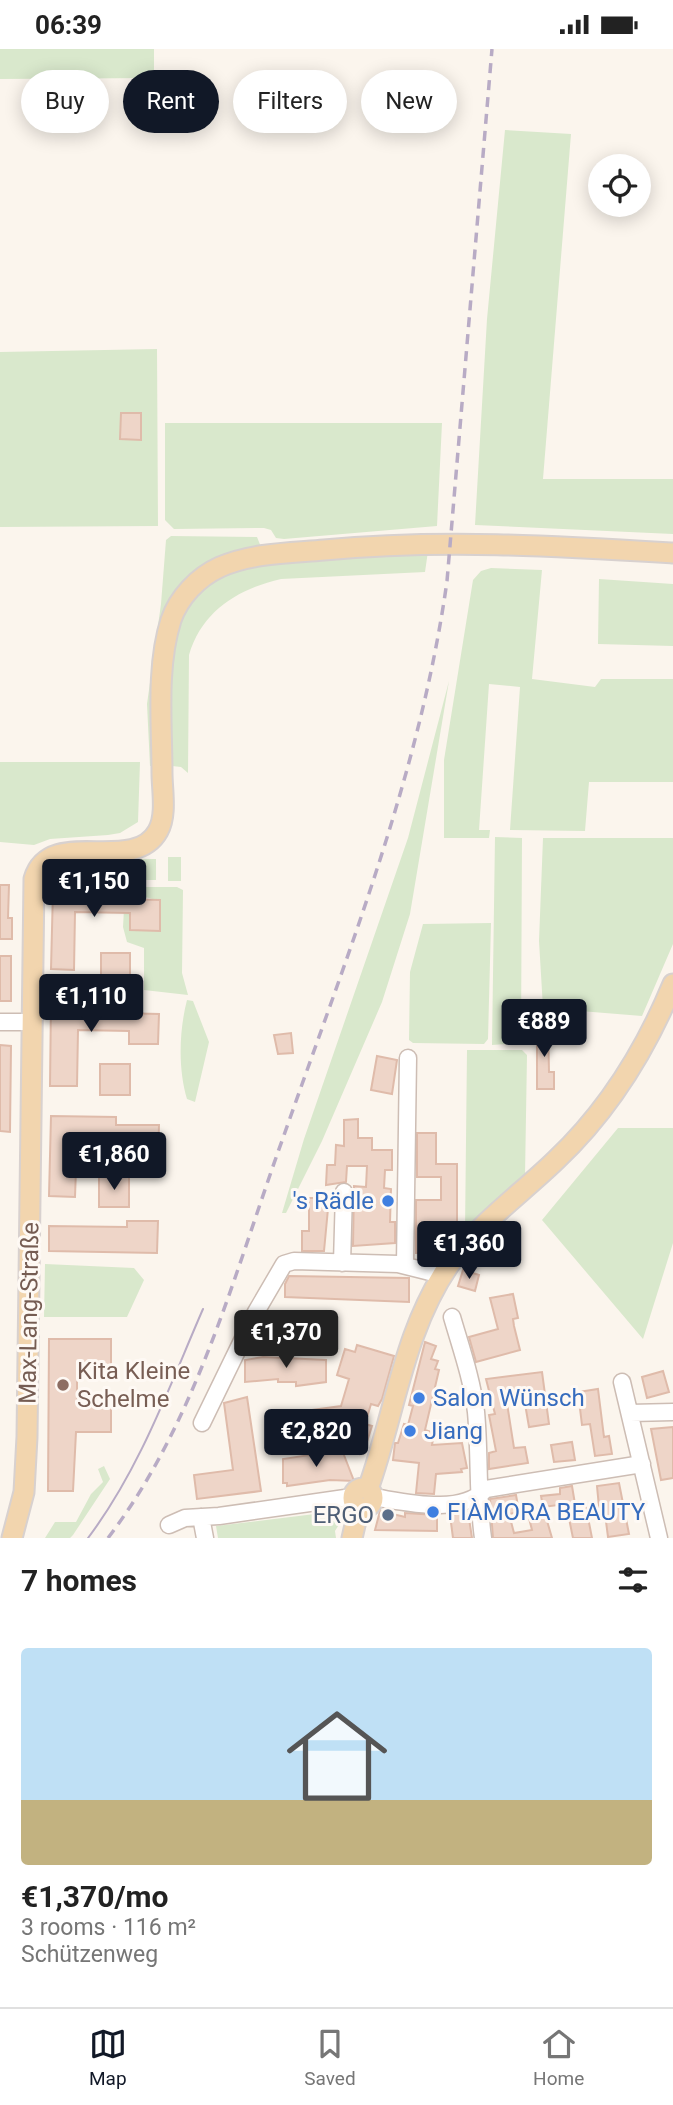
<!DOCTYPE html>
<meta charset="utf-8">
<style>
body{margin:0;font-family:Roboto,sans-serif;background:#f2f2f2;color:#222;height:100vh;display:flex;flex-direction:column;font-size:26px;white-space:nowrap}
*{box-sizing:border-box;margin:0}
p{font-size:23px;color:#767676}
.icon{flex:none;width:38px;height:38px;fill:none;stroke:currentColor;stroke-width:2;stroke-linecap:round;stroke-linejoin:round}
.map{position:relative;height:1489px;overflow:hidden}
.sheet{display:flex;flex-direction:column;background:#fff;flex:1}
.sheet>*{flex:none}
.top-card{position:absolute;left:21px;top:21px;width:632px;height:63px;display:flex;gap:14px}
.buttons{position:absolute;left:588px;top:105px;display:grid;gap:14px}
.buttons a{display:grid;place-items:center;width:63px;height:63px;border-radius:50%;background:#fff;box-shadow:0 4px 18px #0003;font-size:35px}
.price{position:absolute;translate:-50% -60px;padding:0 16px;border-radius:7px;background:#111827;color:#fff;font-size:23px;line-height:46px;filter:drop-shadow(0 2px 4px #0008)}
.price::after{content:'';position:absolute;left:50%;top:42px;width:21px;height:16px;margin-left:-10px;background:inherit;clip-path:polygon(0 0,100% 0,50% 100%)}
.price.current{background:#222;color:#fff}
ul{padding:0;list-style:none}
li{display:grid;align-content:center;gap:14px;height:371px;padding:0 21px}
li span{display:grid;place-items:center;height:217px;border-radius:7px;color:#555}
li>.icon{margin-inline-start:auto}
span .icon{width:126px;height:126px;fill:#fffc;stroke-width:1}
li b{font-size:30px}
h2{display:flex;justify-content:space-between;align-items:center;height:84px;padding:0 21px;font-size:30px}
.tag{padding:0 24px;border-radius:32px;background:#fff;box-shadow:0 4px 18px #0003;font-size:24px;line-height:63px}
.tag.current{background:#111827;color:#fff}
.status{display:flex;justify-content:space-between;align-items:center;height:49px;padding:0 35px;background:#fff;direction:ltr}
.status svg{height:19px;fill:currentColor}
.tabs{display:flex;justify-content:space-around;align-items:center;height:98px;border-top:2px solid #e0e0e0;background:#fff;font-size:19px;color:#767676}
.tabs a{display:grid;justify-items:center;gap:4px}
.tabs .current{color:#111827}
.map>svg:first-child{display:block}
</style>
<div class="status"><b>06:39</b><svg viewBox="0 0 49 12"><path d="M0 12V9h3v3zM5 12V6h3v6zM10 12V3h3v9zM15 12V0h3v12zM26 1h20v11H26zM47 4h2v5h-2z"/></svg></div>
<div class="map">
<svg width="673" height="1489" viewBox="0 0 673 1489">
<rect width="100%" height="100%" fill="#fbf5ed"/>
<path fill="#d9e8cc" d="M0 0H154V29L0 30Z
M505 81 571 85 543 430H673V485L475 476 487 270Z
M157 300 158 477 0 478V303Z
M165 374H442L437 477 284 490 276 489 271 481 264 479 174 480 165 471Z
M171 487 257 488 261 498 180 541 153 717H150L147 655 161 555 166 491Z
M428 502 425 523 281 530C238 540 202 562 189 606L188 724 181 718 172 717C167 666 160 586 196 545 213 526 239 520 263 515Z
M491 519 542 521 532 630 595 638 601 630H673V733H589L585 782 510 781 520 638 489 635 479 781H490L489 789H444V711L473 531 481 522Z
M599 530 673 535V597L598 595Z
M449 632 410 865 382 953 322 1092 286 1164H282L304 1090 408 789Z
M0 713H140L138 773 120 784 108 786 50 790 34 796 0 793Z
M495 788 522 789 521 994 492 996Z
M543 789H673V895L642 967 543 959 539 892Z
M168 808H181V832H168Z
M90 810V830H44C55 813 72 813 90 810Z
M96 810H156V831H96Z
M145 838H177L183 841 182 924 188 946 144 941V899L127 893 123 878 125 842 141 843 138 851H130V881H160V852L145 848Z
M491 874 488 990 484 995 413 994 409 991 410 923 423 875Z
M187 951 193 952 209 993 195 1053 187 1050C178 1020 179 982 187 951Z
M467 1001H522L527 1006 525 1127 465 1182Z
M618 1079H673V1194L643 1290 542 1171Z
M45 1215 134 1219 144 1231 127 1268H44Z
M104 1417 110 1430 73 1486 70 1489H45L55 1473H76L91 1445 103 1433 98 1420Z
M338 1459 343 1469 335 1482 336 1489H218L216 1477 323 1464Z"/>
<path fill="#eed5c8" stroke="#dfbbaa" stroke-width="2" d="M121 364H141V391L120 390Z
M0 836H9L8 869H12V890H0Z
M53 841 117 842 116 850 160 851V882L130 881V864L75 863 74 921 51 920Z
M101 904H130V934H101Z
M0 907H11V952H0Z
M51 954 118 955 117 964 159 965 158 995H129V982L78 981 77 1037H50Z
M537 975H548L549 1023H554V1040H537Z
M291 984 293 1004 278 1005 274 986Z
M0 996 11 997 10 1083 0 1082Z
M377 1007 397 1011 392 1045 371 1041Z
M100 1015H130V1046H100Z
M51 1067 116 1068V1076H159L158 1107 128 1106V1094L77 1093 75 1148 49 1147Z
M358 1070V1089H372V1101H392V1121H385L384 1139 391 1140 390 1173H395V1194L353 1197 354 1137 366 1138 367 1117H347L346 1133 326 1136 327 1116H335L336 1096 344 1097V1071Z
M417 1084H436V1115H457V1184H429V1204H416V1151H441V1128H417Z
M99 1128H129V1158H99Z
M309 1149H329L324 1202H302V1182H309Z
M127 1172H158L157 1204 49 1202V1177L127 1178Z
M463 1221 479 1226 475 1242 458 1237Z
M289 1227 409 1229V1253L285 1248V1235Z
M513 1245 518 1269 513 1270 514 1277 520 1301 476 1313 469 1288 498 1280 490 1249Z
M49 1290H111V1317L77 1318V1354H111V1383H76L73 1442H48Z
M425 1293 436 1297 431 1310 438 1312 435 1320 439 1321 425 1381 434 1384 432 1396 462 1394 467 1419 461 1420 462 1423 436 1425 434 1445 416 1444 419 1414 393 1411 395 1394H398L404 1375 408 1376 413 1357 409 1356Z
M357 1296 394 1307 382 1350 378 1357 371 1355 365 1375 372 1377 364 1402 361 1400 359 1405 343 1393 342 1382 284 1388 282 1365 341 1357 349 1330 337 1326 345 1300 355 1303Z
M263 1308 326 1311V1333L296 1337V1333H278V1330L245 1333V1311Z
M663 1322 669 1343 647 1349 642 1328Z
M542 1323 549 1375 529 1378 523 1343 506 1348 514 1399 525 1398 528 1414 489 1420V1404L496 1402 489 1366 495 1365 486 1330Z
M598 1340 604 1388 609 1387 612 1405 595 1407 590 1375 582 1376 578 1343Z
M247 1348 261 1442 197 1450 194 1426 233 1421 224 1354Z
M673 1378V1429L661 1431 651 1380Z
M572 1393 575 1411 554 1413 551 1396Z
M342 1401 354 1432 330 1431 287 1437V1434H283V1410Z
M619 1434 629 1485 608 1488 604 1457 599 1458 597 1437Z
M572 1437 575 1455 585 1453 592 1489H573L566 1455 543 1458 541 1447 560 1445V1439Z
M516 1446 519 1463 509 1465 514 1484 532 1481 527 1461 543 1458 552 1489H493L490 1450Z
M380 1462 405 1468V1464L437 1466V1482L375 1481Z
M468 1463 472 1489H453L450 1466Z"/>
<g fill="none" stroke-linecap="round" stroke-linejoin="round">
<defs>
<path id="minor" d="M0 973H32
M342 1214 344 1143
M405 1215 408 1009
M452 1268C461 1299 472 1330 476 1363 480 1406 477 1447 483 1489
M622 1333 659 1489
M630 1364 673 1363
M202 1374 256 1263 284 1215 294 1212 398 1215 442 1226
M373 1448C406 1453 460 1467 486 1440L642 1415
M201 1468 205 1489
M169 1476 185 1469 219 1467 352 1448"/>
<path id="major" d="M353 1449a10 10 0 1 1 20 0a10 10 0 1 1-20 0Z
M368 1440C395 1365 403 1283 449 1216 478 1175 521 1145 556 1111 607 1063 646 1000 673 935
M12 1489 24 1443 27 1388 34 830C50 776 133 827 158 782 167 766 162 741 162 724 162 676 156 618 171 571 179 548 198 528 220 518 252 504 290 504 324 501 441 490 556 497 673 504
M352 1489 359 1459"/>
</defs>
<use href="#minor" stroke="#cdbdb4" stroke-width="19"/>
<use href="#major" stroke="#d8d1cf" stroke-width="23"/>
<use href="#minor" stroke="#fff" stroke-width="16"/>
<use href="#major" stroke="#f2d5ae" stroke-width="19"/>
<path stroke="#b8abc5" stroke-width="2" d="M88 1489C140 1420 169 1338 203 1260"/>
<path stroke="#b8abc5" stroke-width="3.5" stroke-dasharray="10 7" stroke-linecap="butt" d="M108 1489C197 1372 234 1225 283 1089 347 906 420 725 447 532L492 0"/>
</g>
<g fill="#3f7fe0" stroke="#fef9f4" stroke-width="2.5">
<circle cx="388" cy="1152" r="7"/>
<circle cx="419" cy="1349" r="7"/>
<circle cx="410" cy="1382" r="7"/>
<circle cx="433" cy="1463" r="7"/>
</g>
<circle fill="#8d6e63" stroke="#fef9f4" stroke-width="2.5" cx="63" cy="1336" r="7"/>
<circle fill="#5c6f8a" stroke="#fef9f4" stroke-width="2.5" cx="388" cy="1466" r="7"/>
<g text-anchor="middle" stroke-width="6" stroke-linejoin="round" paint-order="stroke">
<g font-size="24" fill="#366cbe" stroke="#fef9f4" text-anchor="start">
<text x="374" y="1160" text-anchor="end">'s Rädle</text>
<text x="433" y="1357">Salon Wünsch</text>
<text x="424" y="1390">Jiang</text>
<text x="447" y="1471">FIÀMORA BEAUTY</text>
</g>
<g font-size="24" fill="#755c52" stroke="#fef9f4">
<text transform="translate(29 1264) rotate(-89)" y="8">Max-Lang-Straße</text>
</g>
<g font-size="24" fill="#785e54" stroke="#fef9f4" text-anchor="start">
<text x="77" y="1330">Kita Kleine<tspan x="77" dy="28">Schelme</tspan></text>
</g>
<g font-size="24" fill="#4e5e75" stroke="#fef9f4" text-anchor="end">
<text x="374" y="1474">ERGO</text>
</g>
</g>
</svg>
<div class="buttons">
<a><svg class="icon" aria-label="locate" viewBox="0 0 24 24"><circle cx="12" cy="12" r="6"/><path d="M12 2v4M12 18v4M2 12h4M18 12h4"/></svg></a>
</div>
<b class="price" style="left:94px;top:870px">€1,150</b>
<b class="price" style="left:91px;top:985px">€1,110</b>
<b class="price" style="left:544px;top:1010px">€889</b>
<b class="price" style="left:114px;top:1143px">€1,860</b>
<b class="price" style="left:469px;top:1232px">€1,360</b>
<b class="price current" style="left:286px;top:1321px">€1,370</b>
<b class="price" style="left:316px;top:1420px">€2,820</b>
<div class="top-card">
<a class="tag">Buy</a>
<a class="tag current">Rent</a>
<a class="tag">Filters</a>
<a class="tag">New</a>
</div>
</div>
<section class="sheet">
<h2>7 homes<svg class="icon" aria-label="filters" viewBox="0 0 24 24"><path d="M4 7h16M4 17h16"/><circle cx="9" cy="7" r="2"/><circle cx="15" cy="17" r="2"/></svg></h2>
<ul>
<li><span style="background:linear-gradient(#bfe0f5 70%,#c2b280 0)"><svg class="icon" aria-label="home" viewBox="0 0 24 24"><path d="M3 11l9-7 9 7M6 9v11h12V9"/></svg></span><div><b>€1,370/mo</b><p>3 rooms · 116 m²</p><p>Schützenweg</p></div></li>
</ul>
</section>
<nav class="tabs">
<a class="current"><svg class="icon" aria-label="map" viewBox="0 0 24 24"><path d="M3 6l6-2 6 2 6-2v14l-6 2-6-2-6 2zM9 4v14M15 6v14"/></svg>Map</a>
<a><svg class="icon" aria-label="saved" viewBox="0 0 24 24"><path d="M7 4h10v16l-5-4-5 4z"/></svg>Saved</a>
<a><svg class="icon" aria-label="home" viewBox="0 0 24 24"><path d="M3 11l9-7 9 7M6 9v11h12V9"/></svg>Home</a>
</nav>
